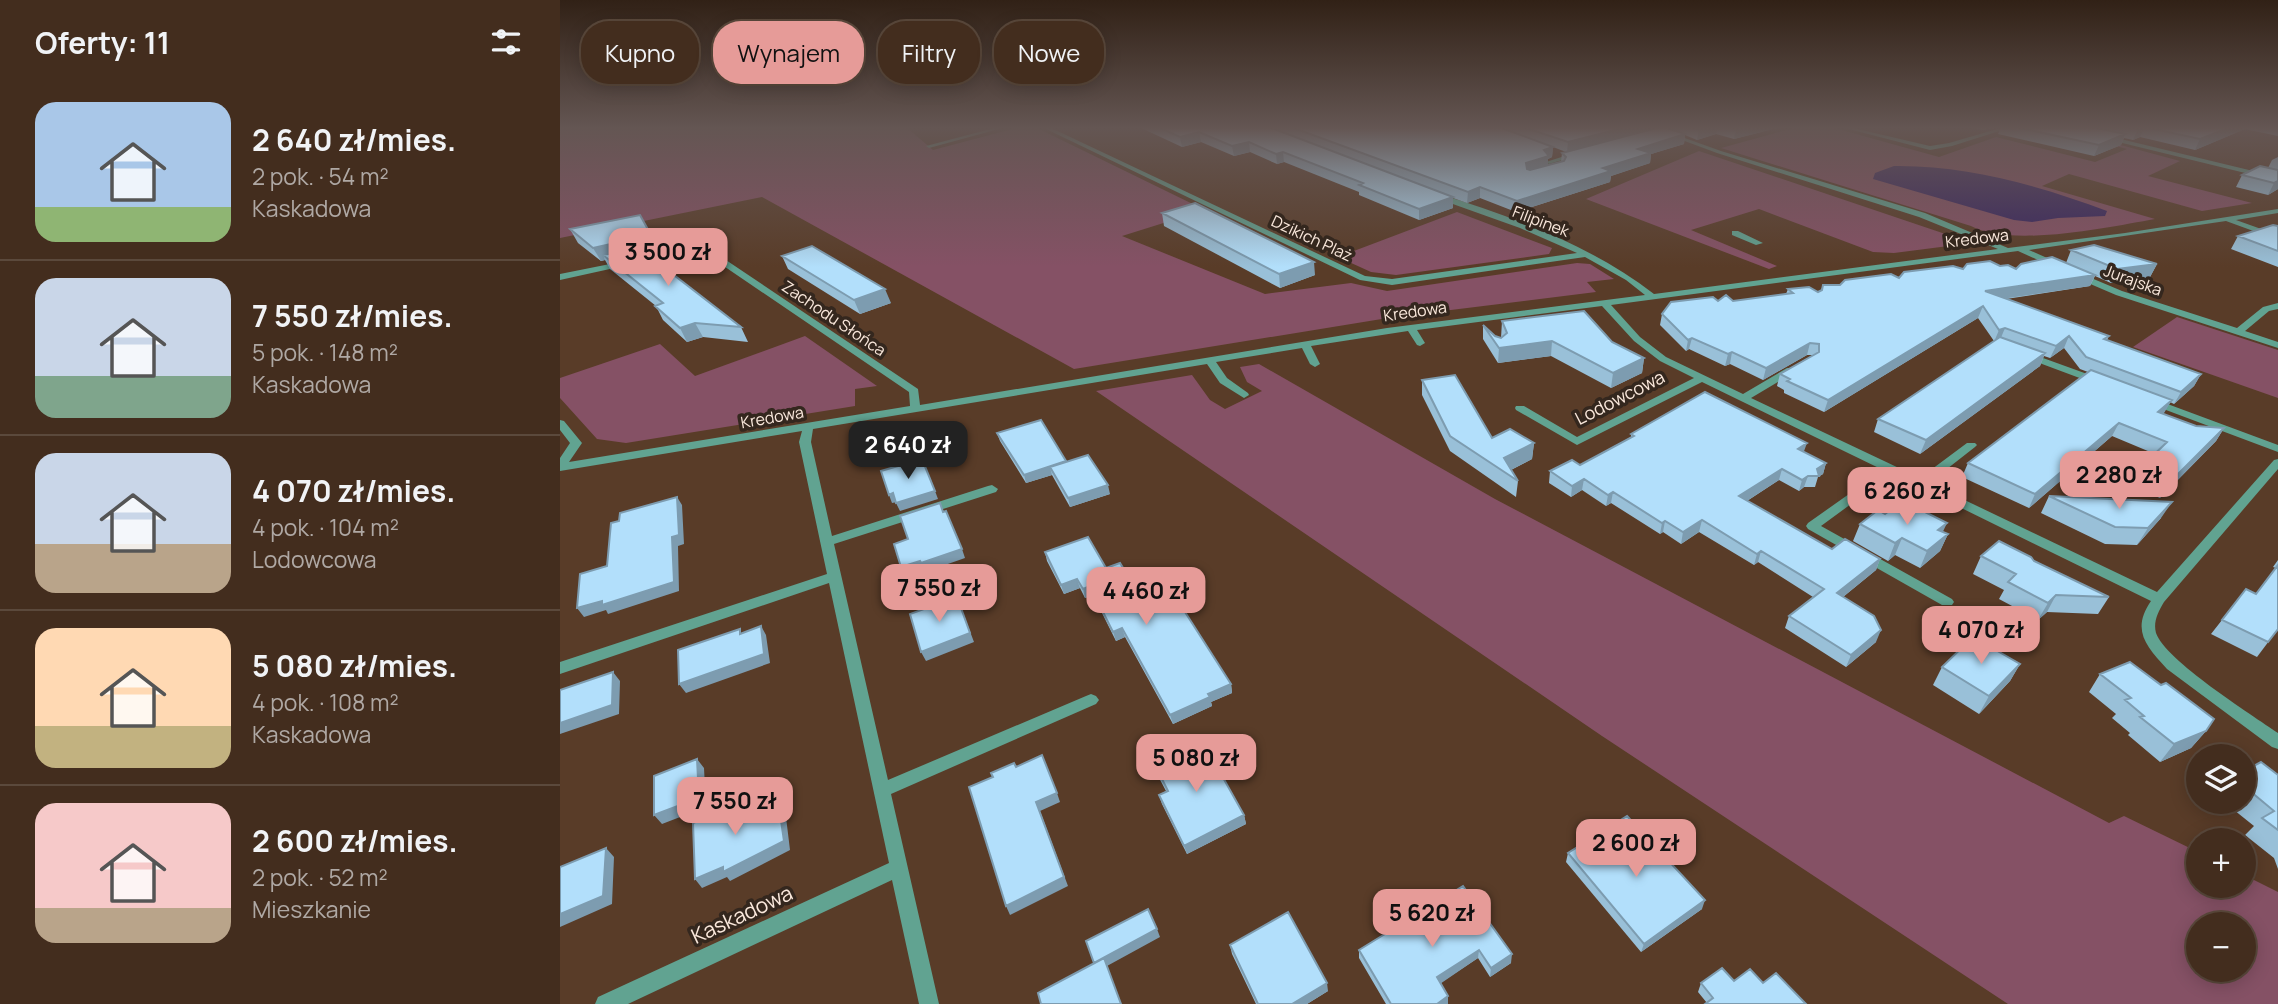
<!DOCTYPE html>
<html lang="pl">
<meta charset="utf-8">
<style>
body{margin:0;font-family:Manrope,sans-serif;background:#4d392b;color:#f1f3f6;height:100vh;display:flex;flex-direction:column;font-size:26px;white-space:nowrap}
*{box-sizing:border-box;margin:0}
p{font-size:23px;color:#afa8a4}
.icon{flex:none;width:38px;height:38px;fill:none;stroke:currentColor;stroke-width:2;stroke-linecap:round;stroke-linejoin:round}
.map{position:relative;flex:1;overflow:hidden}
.side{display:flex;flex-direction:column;background:#432d1e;width:560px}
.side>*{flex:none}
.hud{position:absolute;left:21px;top:21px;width:665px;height:63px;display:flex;gap:14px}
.buttons{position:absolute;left:1626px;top:744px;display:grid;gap:14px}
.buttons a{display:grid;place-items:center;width:70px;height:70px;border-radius:50%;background:#432d1e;box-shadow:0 4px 18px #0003,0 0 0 2px #5b493c;font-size:35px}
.price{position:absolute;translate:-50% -60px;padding:0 16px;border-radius:14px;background:#e69b98;color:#111;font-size:23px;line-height:46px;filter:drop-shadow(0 2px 4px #0008)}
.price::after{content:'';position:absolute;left:50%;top:42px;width:21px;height:16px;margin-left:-10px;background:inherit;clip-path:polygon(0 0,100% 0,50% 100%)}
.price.on{background:#222;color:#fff}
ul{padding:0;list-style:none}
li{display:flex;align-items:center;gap:21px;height:175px;padding:0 35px}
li+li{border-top:2px solid #5b493c}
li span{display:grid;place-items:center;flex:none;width:196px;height:140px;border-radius:21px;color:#555}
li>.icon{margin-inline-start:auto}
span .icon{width:84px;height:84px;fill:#fffc;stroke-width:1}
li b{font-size:30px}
h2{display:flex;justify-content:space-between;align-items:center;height:84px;padding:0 35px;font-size:30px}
.chip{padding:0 24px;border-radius:28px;background:#432d1e;box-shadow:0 4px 18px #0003,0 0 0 2px #5b493c;font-size:24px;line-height:63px}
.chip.on{background:#e69b98;color:#111}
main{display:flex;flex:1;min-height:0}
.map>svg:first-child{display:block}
</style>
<main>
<section class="side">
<h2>Oferty: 11<svg class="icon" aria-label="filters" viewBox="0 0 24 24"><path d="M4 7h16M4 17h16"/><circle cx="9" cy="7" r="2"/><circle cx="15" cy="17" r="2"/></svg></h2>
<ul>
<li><span style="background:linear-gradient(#a9c7e8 75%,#8fb573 0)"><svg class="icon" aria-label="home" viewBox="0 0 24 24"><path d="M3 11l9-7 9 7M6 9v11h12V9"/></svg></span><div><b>2 640 zł/mies.</b><p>2 pok. · 54 m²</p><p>Kaskadowa</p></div></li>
<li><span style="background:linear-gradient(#c9d6e8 70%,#7fa58c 0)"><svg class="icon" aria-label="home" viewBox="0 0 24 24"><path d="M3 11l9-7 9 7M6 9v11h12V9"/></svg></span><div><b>7 550 zł/mies.</b><p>5 pok. · 148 m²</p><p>Kaskadowa</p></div></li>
<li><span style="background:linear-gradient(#c9d6e8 65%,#b9a48a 0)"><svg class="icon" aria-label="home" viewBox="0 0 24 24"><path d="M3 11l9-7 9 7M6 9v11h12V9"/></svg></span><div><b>4 070 zł/mies.</b><p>4 pok. · 104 m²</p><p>Lodowcowa</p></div></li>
<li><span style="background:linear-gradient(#ffd9b3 70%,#c2b280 0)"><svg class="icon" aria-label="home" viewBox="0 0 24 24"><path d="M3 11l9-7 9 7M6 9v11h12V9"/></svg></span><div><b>5 080 zł/mies.</b><p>4 pok. · 108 m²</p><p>Kaskadowa</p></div></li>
<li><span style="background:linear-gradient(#f6c9c9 75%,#b9a48a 0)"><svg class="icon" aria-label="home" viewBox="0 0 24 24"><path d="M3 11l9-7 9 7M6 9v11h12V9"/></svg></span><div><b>2 600 zł/mies.</b><p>2 pok. · 52 m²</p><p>Mieszkanie</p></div></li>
</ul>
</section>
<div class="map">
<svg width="1718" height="1004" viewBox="0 0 1718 1004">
<rect width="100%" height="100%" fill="#593c28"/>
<path fill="#855165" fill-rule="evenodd" d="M0 127H319L320 129 322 127H346L373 150 460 127H475L645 210 562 236 705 294 791 283 827 291 1017 263 1030 264 1054 279 1027 282 1036 292 834 317 514 369 202 197 0 238Z
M1237 127H1271L1379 157 1436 137 1535 162 1567 149 1538 141 1542 140 1620 161 1588 176 1692 203 1642 211 1509 174 1482 186 1595 219C1550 227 1452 248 1411 226L1161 148Z
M1139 151 1412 243 1334 253 1313 252 1199 209 1131 230 1217 266 1209 269 1026 199Z
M897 212 992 248 989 254 836 275 811 272 778 257Z
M1617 317 1718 350V398L1573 347Z
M245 336 317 386 295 389V406L66 443 37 439 0 398V378L100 344 135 376Z
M699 364 935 499 1549 823 1564 816 1638 852V886H1684V875L1718 892V1004H1448L1042 736 536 391 632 375 650 400 665 409 702 391 687 382 680 367ZM1638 924H1684V970H1638Z"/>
<path fill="#382561" d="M1334 166C1407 165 1480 186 1547 211L1545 216 1498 218 1472 222 1454 220 1313 179 1315 173Z"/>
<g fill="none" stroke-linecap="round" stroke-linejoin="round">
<path fill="#61a391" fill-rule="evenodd" d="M438 127H446L369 148 366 146Z
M482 127H489L805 276 832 279 1017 253 960 228 876 198 875 196 879 194C954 217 1032 246 1094 294L1438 249 1359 217 1157 153 1087 127H1094L1161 151 1365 213 1448 248 1565 233 1718 209V213L1676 220 1718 235V240L1666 221 1469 250 1501 264 1502 266 1498 269 1458 251 1051 305 1080 337 1106 357 1183 394 1227 368H1235V372L1191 398 1360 478 1407 443H1415L1417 445 1415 447 1369 483 1597 592 1714 460 1718 459V469L1604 602C1598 612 1593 622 1596 633 1605 660 1692 715 1718 733V749L1712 747 1607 669C1586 646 1571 630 1591 601L1332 474 1261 526 1392 599 1394 602 1392 605H1382L1248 529 1246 526 1248 523 1323 470 1142 382 1017 445 956 410 955 408 956 406H964L1017 437 1134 378 1100 361 1074 341 1042 306 857 330 865 343 860 346 857 345 848 331 751 346 760 364 755 367 750 364 742 348 656 362 667 378 688 393 689 395 684 398 660 383 647 364 253 429 251 442 272 536 428 486 432 485 438 489 436 492 274 544 328 780 526 696 531 694 536 696 539 700 536 704 331 794 379 1004H359L332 880 68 1004H35L38 997 329 863 269 583 0 674V662L267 574 239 442 242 431 0 471V458L10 443 0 430V420L4 421 22 443 9 462 350 406 349 392 149 256 125 253 86 260H83V256L125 249 154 252 358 389 360 405 827 328 1085 295 1066 280 1025 257 832 285 800 280Z
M1281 127H1289L1370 146 1389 143 1444 127H1452L1392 146 1370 150Z
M1548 136 1718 177V181L1546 139Z
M1017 152 1020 154 1019 155 989 164 986 162Z
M1172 231H1178L1203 243 1196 245 1172 235Z
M65 261 69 263 68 265 0 280V274Z
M1517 272 1562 291 1677 328 1703 307 1718 303V309L1709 311 1685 331 1718 342V348L1556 295 1514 277 1513 275Z
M1469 353 1541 379 1542 381 1541 383H1533L1466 358V354Z
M1594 399 1718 445V452L1590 404 1589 402 1590 400Z"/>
</g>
<path fill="#99c0d8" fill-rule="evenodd" d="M579 127H1088V130L1100 127H1221L1174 139 1156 134 1137 140 1125 135 1124 144 1091 154 1090 163 1051 176 1050 182 956 212 920 198 907 203 893 198V208L859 220 799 195V192L724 162 717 164 690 152 674 156 641 142 622 147ZM993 147 1006 152 1002 153 1001 162 988 165V159L992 157Z
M1408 127H1718V136L1685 129 1635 150 1580 137 1573 140 1564 138 1561 145 1534 156 1438 134 1441 127 1423 130Z
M1718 157V189L1708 195 1676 187 1682 175 1708 168 1712 160Z
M602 213 755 275 720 288 604 226Z
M80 215 113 275 181 327 188 342 143 337 127 342 103 320 96 306 50 269 45 260 41 261 18 243 10 229Z
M1718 226V267L1671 249 1678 236Z
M1511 250 1597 264 1590 277 1551 283 1535 276 1530 286 1446 299 1549 336 1547 340 1641 374 1634 386 1614 404 1610 402 1603 414 1636 426 1664 428 1656 441 1600 498 1569 485 1577 471 1595 454 1552 436 1469 508 1402 477 1408 463 1528 372 1520 369 1504 348 1490 358 1484 356 1480 366 1360 454 1314 432 1318 419 1434 341 1418 318 1264 412 1224 393V390L1217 386 1220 374 1253 355H1247L1203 380 1170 364 1165 366 1129 349 1126 351 1100 325 1102 314 1158 301H1173L1226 294 1228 289 1258 292 1261 290 1263 285H1280L1403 269 1440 266 1456 269 1506 263Z
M222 256 331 303 300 314 228 269Z
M942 321 1052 342 1084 358 1082 373 1051 388 991 356 938 363 923 339V325L935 336 941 338Z
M862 380 932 438 974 443 972 459 951 470 958 481 956 497 890 451 862 395Z
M437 433 507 461 550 494 510 507 492 475 466 483 440 441Z
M1071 434 1244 452 1266 463 1263 474 1258 477 1255 487H1244L1239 491 1219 480 1187 501 1272 549 1320 559 1316 570 1283 597 1316 642 1286 667 1225 628 1229 616 1253 597 1198 562 1194 565 1139 532 1121 544 1103 532 1100 534 1051 503 1046 506 1022 490 1011 497 989 483 990 471 1020 465 1071 437Z
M1489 496 1601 518 1577 545 1545 544 1481 513Z
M1325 514 1388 534 1380 551 1360 568 1335 555 1328 561 1293 541 1300 524Z
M485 552 546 568 580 595H588L671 684 672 693 651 702 652 706 613 724 565 637 556 641 533 595 525 598 520 588 504 594 487 561Z
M1421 556 1474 561 1549 597 1538 614 1487 612 1478 620 1439 599 1444 590 1413 574Z
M1718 560V629L1697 657 1651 634 1662 620 1696 594 1716 568 1713 567Z
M1460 664 1450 681 1419 714 1373 685 1382 667Z
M1540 674 1646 731 1631 748 1600 762 1568 735 1570 733 1552 718 1556 714 1529 692Z
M595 765 684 815 686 824 627 854 602 804 599 795 606 791 597 774Z
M1684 771 1718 775V869L1714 858 1685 835 1694 826 1664 802H1684Z
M1008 853 1142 909 1081 952 1006 862Z
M903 886 951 963 930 977 918 958 880 983 888 996V1004H826L799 958V950Z
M670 945 768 991 747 1004H696L672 954Z
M1174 981 1203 983 1147 1003 1138 992 1141 983Z"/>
<path fill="#7d9cb0" d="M1067 127H1088V130L1007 152 1008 142Z
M1149 127H1158L1156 134 1137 140 1139 130Z
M1187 127H1221L1174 139 1176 129Z
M1424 127H1441L1423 130Z
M1585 127 1580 137 1573 140 1578 129Z
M1671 127H1686L1685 129 1635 150 1640 139Z
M639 132 641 142 622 147 620 137Z
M1125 134 1124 144 1091 154 1090 163 1051 176 1050 182 956 212 957 201 1078 149Z
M1565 134 1561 145 1534 156 1539 145Z
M689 142 690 152 674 156 672 146Z
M993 147 992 157 988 159V166L965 173 966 163 984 150Z
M723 152 724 162 717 164 716 154Z
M1718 181V189L1708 195 1714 183Z
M920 187V198L907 203 908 192Z
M893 197V208L859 220V209Z
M91 235 98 249 43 255 45 260 41 261 33 248Z
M754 262 755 275 720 288 719 274Z
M107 264 114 277 101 265Z
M1597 264 1590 277 1551 283 1557 269Z
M1535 275 1530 286 1421 302 1425 291Z
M325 289 331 303 300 314 294 300Z
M1423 306 1418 318 1264 412 1268 400Z
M135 323 143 337 127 342 120 328Z
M1445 328 1440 340 1434 342 1439 330Z
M1509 336 1504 348 1490 358 1496 346Z
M1132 338 1129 349 1126 351 1128 340Z
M992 341 991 356 938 363 939 348Z
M1250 343 1247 355 1203 380 1206 368Z
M1172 352 1170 364 1165 366 1168 354Z
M1485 353 1480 366 1360 454 1366 440Z
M1084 358 1082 373 1051 388 1053 373Z
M1641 374 1634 386 1614 404 1621 392Z
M1612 400 1604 413 1591 425 1598 412Z
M1559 423 1552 436 1469 508 1475 494Z
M1664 428 1656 441 1600 498 1608 484Z
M974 443 972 459 945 473 944 458Z
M1247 443 1243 454 1238 449Z
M506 461 490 467 492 475 466 483 464 475Z
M1266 463 1263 474 1258 477 1257 469Z
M1222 469 1219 480 1176 508 1179 496Z
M1248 476 1244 487 1239 491 1242 480Z
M1024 479 1022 490 1011 497 1012 486Z
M548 485 550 494 510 507 508 498Z
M375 491 378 499 340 511 336 503Z
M1053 492 1051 503 1046 506 1048 495Z
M333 493 337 502 332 503 329 495Z
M117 497 122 505 124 544 118 546 119 591 48 614 46 610 24 617 17 608 42 601 112 537Z
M1612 502 1601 518 1577 545 1588 528Z
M1142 520 1139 532 1121 544 1123 532Z
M1105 521 1103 532 1100 534 1102 523Z
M1387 523 1379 540 1378 530Z
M1388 534 1380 551 1360 568 1367 551Z
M1342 538 1335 555 1328 561 1335 543Z
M402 549 405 558 365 572 364 569 345 576 341 567Z
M1201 551 1198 562 1194 565 1197 554Z
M1320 559 1316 570 1273 605 1277 593Z
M517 579 520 588 504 594 501 585Z
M530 586 533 595 525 598 523 589Z
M1496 595 1487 612 1478 620 1488 603Z
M397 597 414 642 366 661 361 652Z
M201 626 206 635 210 663 126 693 119 684Z
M562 628 565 637 556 641 553 632Z
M1321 630 1316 642 1286 667 1291 655Z
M1460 664 1450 681 1419 714 1429 696Z
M53 672 60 681 59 714 0 734V723Z
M671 684 672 693 651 702 652 706 613 724 610 715 648 694Z
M1646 731 1631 748 1600 762 1614 744Z
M137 759 144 768 146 807 102 824 94 815Z
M497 793 500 802 480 811 508 886 450 915 446 906 476 802Z
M218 800 225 809 230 850 170 881 167 877 142 888 135 879Z
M187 801 193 810 188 813Z
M684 815 686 824 627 854 624 846Z
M46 848 54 857 52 904 0 927V914Z
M1145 900 1142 909 1081 952 1084 944Z
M597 929 600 937 547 966 534 963Z
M919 950 918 958 877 986V977Z
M952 954 951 963 930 977 931 968Z
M767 983 768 991 747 1004H732Z
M888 996V1004H877Z"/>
<path fill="#b2dffb" stroke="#7d9cb0" stroke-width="2" d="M598 127H709L893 197 859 209 799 185 803 183 723 152 716 154 689 142 672 146 639 132 620 137Z
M731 127H939L993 147 984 150 989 156 966 163 967 169 970 170 1004 161 1006 157 1002 153 1100 127H1104L1125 134 1078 149 1091 153 1043 168 1051 171 957 201 920 187 908 192Z
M963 127H1067L1008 142Z
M1130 127H1149L1139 130Z
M1167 127H1187L1176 129Z
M1455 127H1532L1565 134 1539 145Z
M1565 127H1671L1640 139 1585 127 1578 129Z
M1700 166 1718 170V181L1714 183 1682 175Z
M635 203 754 262 719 274 602 213Z
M80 215 91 235 33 248 10 229Z
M1713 225 1718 226V251L1678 236Z
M96 245 107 264 101 265 181 327 135 323 120 328 95 306 103 303 43 255Z
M1534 245 1597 264 1557 269 1511 250Z
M252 246 325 289 294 300 222 256Z
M1492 257 1535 275 1425 291 1549 336 1544 339 1641 374 1621 392 1526 357 1509 336 1496 346 1445 328 1439 330 1423 306 1268 400 1227 381 1230 379 1220 374 1259 352V344L1250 343 1206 368 1172 352 1168 354 1132 338 1128 340 1102 314 1111 302 1153 297 1158 301 1166 295 1173 301 1233 293 1228 289 1249 287 1258 292 1262 290 1263 285H1280L1285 280 1331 274 1339 278 1344 272 1393 266 1403 269 1407 264 1430 261 1440 266 1448 265 1456 269 1461 264Z
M1024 311 1052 342 1084 358 1053 373 992 341 939 348 923 325 935 336 941 338 947 333 942 321Z
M1440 337 1485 353 1366 440 1318 419Z
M1531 370 1612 400 1598 412 1636 426 1664 428 1608 484 1577 471 1607 442 1559 423 1475 494 1408 463Z
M895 375 932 438 950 429 974 443 944 458 958 481 890 436 862 380Z
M1145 392 1247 443 1238 449 1266 463 1257 469 1259 476H1248L1242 480 1222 469 1179 496 1272 549 1285 539 1320 559 1277 593 1314 616 1321 630 1291 655 1229 616 1264 589 1201 551 1197 554 1142 520 1123 532 1105 521 1102 523 1053 492 1048 495 1024 479 1012 486 990 471 1012 460 1020 465 1074 436 1071 434Z
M481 420 506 461 464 475 437 433Z
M528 455 548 485 508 498 490 467Z
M362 459 375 491 336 503 333 493 329 495 321 471Z
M1489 496 1612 502 1588 528 1555 527Z
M117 497 119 535 112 537 114 582 42 605V601L17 608 20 574 47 566 51 523 59 521 60 513Z
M380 503 383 512 386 511 402 549 361 563 360 561 341 567 334 544 348 539 340 516Z
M1351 505 1387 523 1378 530 1388 534 1367 551 1342 538 1335 543 1300 524 1318 510 1325 514 1334 507 1343 511Z
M528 537 546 568 560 563 580 595 587 592 588 595 609 587 671 684 648 694 650 697 610 715 562 628 553 632 530 586 523 589 517 579 501 585 485 552Z
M1439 541 1471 557 1474 561 1549 597 1496 595 1488 603 1448 582 1456 574 1421 556Z
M1718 565V629L1708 642 1662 620 1686 589 1696 594Z
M397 597 410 633 361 652 350 614Z
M201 626 204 654 119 684 118 650 180 629V634Z
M1413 637 1460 664 1429 696 1382 667Z
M1570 662 1601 685 1606 683 1654 719 1646 731 1614 744 1580 717 1584 716 1565 700 1571 698 1540 674Z
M53 672 52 705 0 723V690Z
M643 742 684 815 624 846 599 795 608 791 595 765Z
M482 755 497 793 476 802 504 877 446 906 409 787 433 777 431 773 454 763 456 767Z
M137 759 139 798 94 815V776Z
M1701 762 1718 775V830L1702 818 1714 811 1684 786V771Z
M218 800 224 841 163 872V867L135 879 133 823 187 801 188 813Z
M1067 816 1145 900 1084 944 1008 853Z
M46 848 43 896 0 914V867Z
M903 886 952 954 931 968 919 950 877 977 888 996 877 1004H831L799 950Z
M588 909 597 929 534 963 526 941Z
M728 912 767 983 732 1004H698L670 945Z
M544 958 561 1004H481L478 993Z
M1162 968 1174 981 1190 969 1203 983 1216 973 1246 1004H1145L1153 998 1141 983Z"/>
<linearGradient id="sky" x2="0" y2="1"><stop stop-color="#312116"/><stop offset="0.48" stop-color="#645653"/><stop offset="1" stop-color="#645653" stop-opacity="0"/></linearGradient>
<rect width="1718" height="267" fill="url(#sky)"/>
<g text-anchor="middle" stroke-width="7" stroke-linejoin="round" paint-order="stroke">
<g font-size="16" fill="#fae8dc" stroke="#34271e">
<text transform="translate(981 221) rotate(21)" y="6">Filipinek</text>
<text transform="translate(752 238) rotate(25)" y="6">Dzikich Plaż</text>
<text transform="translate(1417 238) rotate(-7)" y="6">Kredowa</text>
<text transform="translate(1573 280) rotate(20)" y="6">Jurajska</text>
<text transform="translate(855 311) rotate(-8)" y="6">Kredowa</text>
<text transform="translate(274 318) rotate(34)" y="6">Zachodu Słońca</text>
<text transform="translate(212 417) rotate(-10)" y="6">Kredowa</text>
</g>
<g font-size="18" fill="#fae8dc" stroke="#34271e">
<text transform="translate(1060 398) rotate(-27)" y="6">Lodowcowa</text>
</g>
<g font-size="21" fill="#fae8dc" stroke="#34271e">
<text transform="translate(182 915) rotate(-25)" y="7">Kaskadowa</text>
</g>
</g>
</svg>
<div class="buttons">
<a><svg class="icon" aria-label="layers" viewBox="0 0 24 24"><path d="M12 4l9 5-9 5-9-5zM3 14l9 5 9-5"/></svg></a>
<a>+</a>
<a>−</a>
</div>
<b class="price" style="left:108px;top:288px">3 500 zł</b>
<b class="price on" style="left:348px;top:481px">2 640 zł</b>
<b class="price" style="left:1559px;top:511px">2 280 zł</b>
<b class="price" style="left:1347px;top:527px">6 260 zł</b>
<b class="price" style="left:379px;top:624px">7 550 zł</b>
<b class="price" style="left:586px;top:627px">4 460 zł</b>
<b class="price" style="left:1421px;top:666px">4 070 zł</b>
<b class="price" style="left:636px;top:794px">5 080 zł</b>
<b class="price" style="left:175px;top:837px">7 550 zł</b>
<b class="price" style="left:1076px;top:879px">2 600 zł</b>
<b class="price" style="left:872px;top:949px">5 620 zł</b>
<div class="hud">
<a class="chip">Kupno</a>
<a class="chip on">Wynajem</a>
<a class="chip">Filtry</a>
<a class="chip">Nowe</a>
</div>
</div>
</main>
